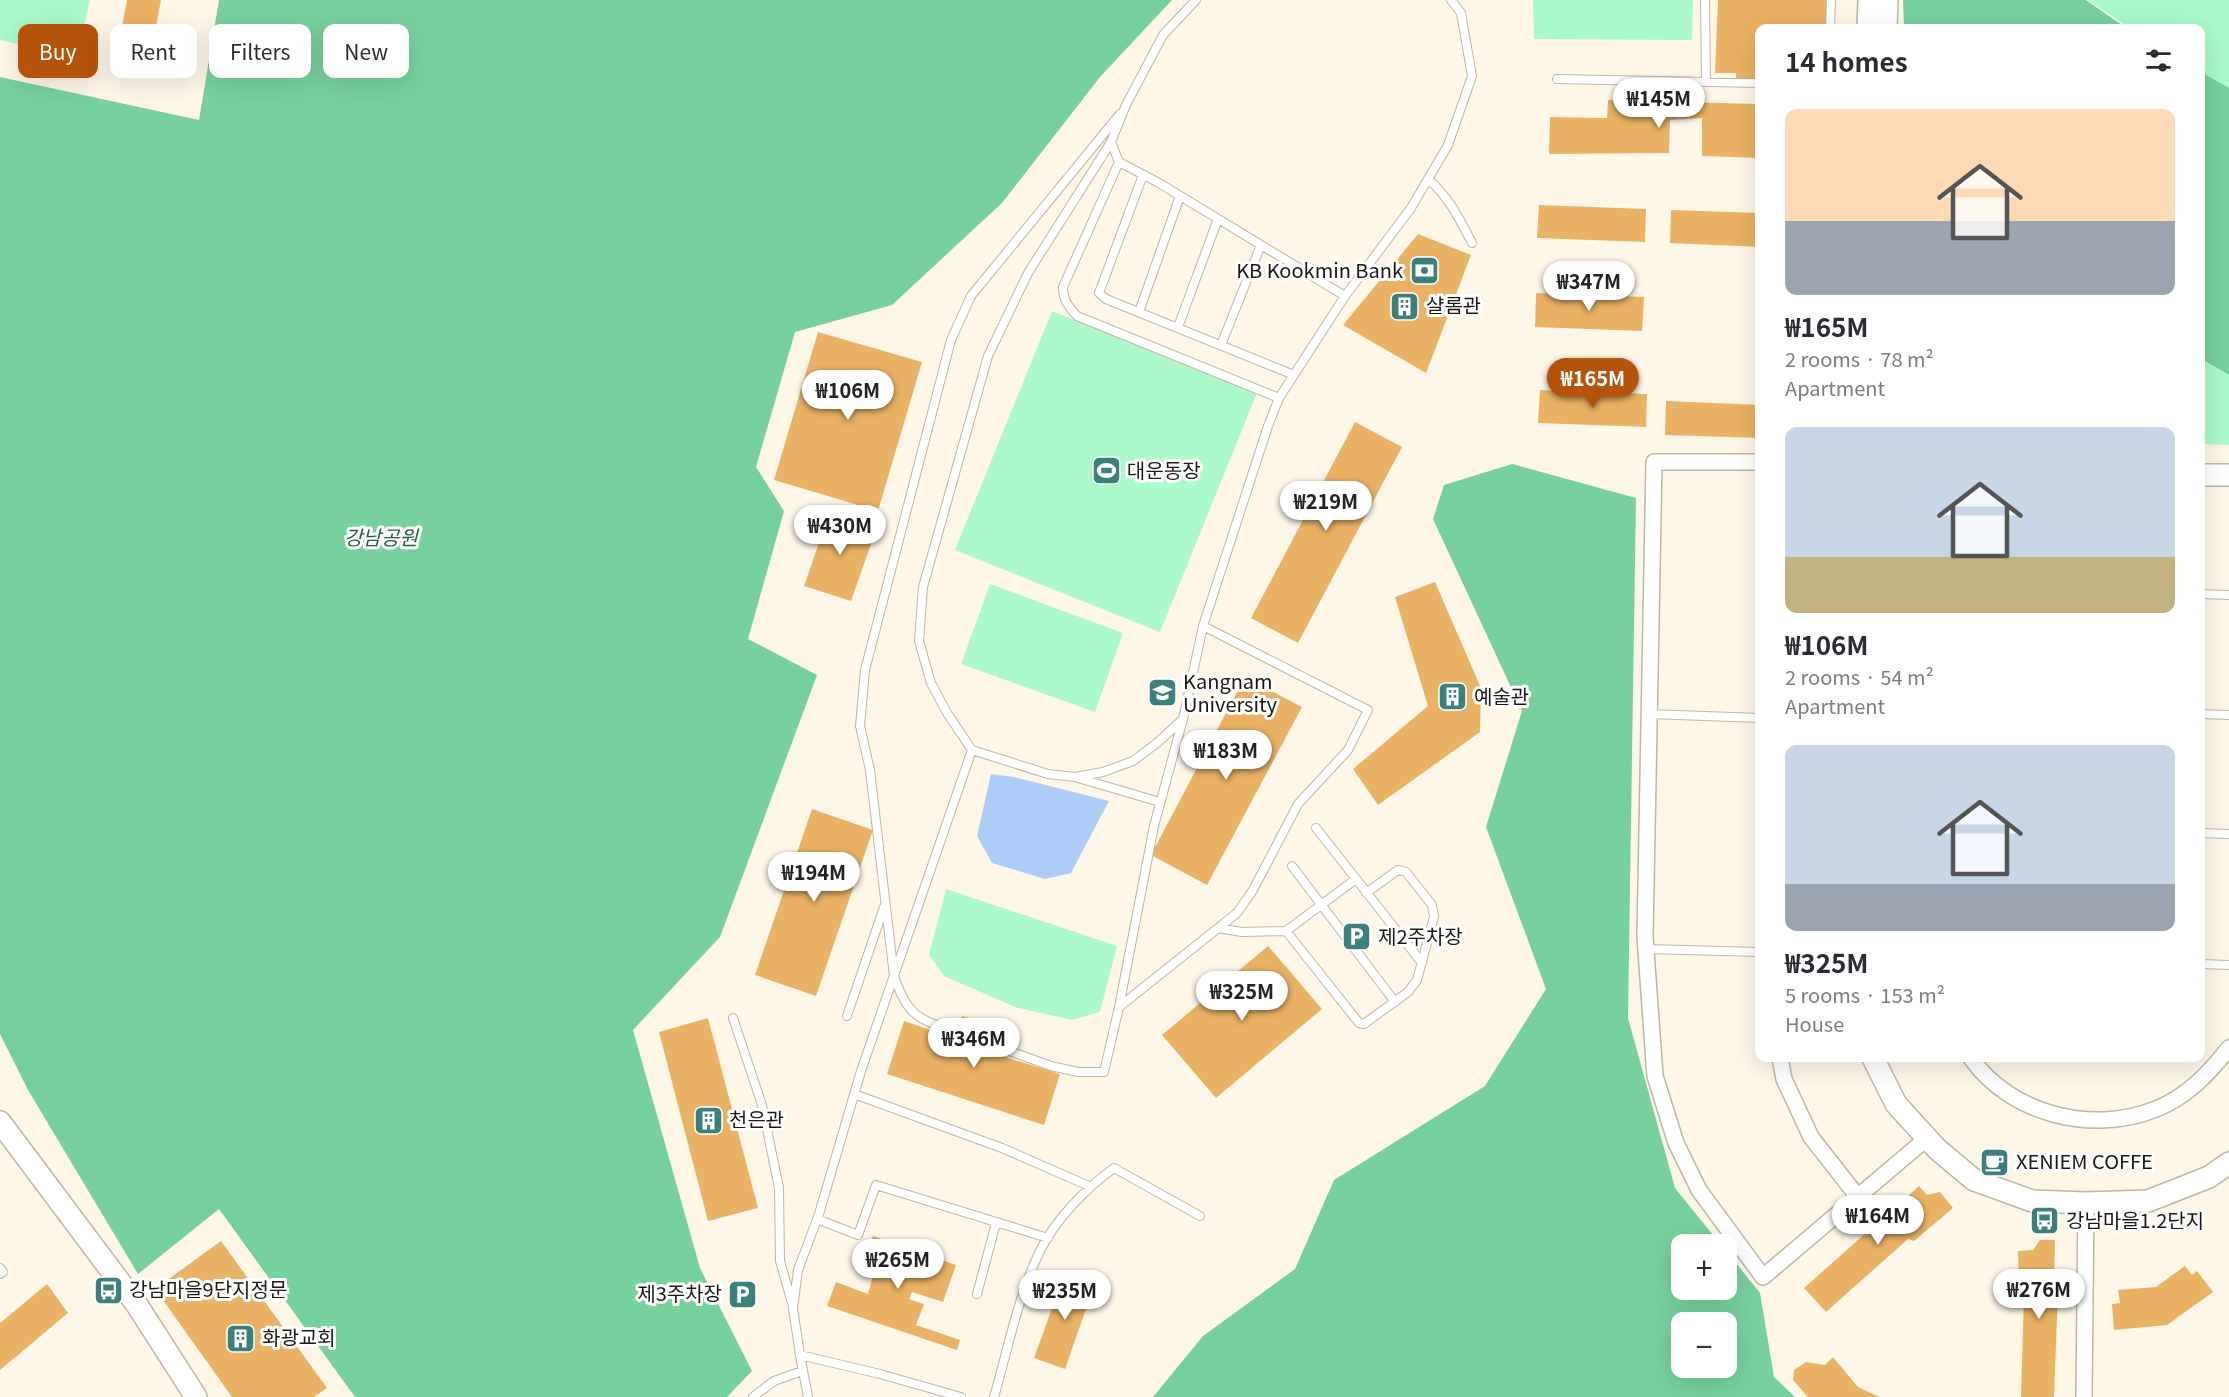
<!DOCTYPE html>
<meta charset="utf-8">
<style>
body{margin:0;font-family:Georgia,"Noto Sans KR",serif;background:#f7f7f7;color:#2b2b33;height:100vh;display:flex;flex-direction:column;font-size:22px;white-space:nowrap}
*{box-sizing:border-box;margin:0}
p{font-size:20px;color:#7c7c81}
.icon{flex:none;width:33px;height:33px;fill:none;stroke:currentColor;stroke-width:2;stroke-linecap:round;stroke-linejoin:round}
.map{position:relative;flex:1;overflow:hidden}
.side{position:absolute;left:1755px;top:24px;width:450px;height:1038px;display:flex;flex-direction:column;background:#fff;border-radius:12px;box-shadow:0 6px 24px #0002}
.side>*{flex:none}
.guide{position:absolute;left:18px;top:24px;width:570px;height:54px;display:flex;gap:12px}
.tools{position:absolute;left:1671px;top:1234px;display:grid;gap:12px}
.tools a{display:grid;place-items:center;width:66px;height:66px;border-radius:12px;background:#fff;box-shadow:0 6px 24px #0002;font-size:30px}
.price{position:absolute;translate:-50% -51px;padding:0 14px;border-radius:21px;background:#fff;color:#222;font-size:20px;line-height:39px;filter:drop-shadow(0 2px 3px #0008)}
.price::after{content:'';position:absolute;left:50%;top:36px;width:18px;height:14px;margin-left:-9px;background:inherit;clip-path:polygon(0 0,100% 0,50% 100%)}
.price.current{background:#b45309;color:#fff}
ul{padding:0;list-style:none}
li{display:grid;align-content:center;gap:12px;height:318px;padding:0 30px}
li span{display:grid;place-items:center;height:186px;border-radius:12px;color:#555}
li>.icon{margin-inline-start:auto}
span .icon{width:108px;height:108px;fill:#fffc;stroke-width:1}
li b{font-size:26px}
h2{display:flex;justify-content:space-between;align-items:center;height:72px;padding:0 30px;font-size:26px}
.chip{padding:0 21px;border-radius:12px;background:#fff;box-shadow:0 6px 24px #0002;font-size:21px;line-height:54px}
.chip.current{background:#b45309;color:#fff}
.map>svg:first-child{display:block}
</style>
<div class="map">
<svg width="2229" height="1397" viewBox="0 0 2229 1397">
<rect width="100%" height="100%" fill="#fef7e8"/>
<path fill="#acf9c9" d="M0 0H90L77 57 0 40Z
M1533 0H1693L1692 40 1534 39Z
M2088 0H2229V97L2201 77 2200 28H2130Z
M1052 311 1257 393 1160 632 955 550Z
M2200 359 2229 375V445L2201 444Z
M990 584 1123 633 1095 712 961 664Z
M946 889 1117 946 1100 1012 1072 1020 1015 1007 944 976 929 955Z"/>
<path fill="#77d19c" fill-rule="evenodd" d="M219 0H1172L1100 77 1002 203 892 305 795 332 756 467 784 511 748 639 817 675 720 937 633 1030 700 1268 752 1371 727 1397H355L219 1209 138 1274 28 1090 0 1034V77L199 120Z
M1903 0H2086L2126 28H1904Z
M2201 72 2229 88V375L2201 359Z
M1512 464 1636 498 1628 1018 1675 1188 1721 1245H1682V1290H1726L1727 1252 1760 1293 1774 1377 1795 1397H1153L1203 1336 1295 1269 1334 1180 1485 1086 1546 989 1486 827 1522 711 1433 519 1444 485ZM1682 1323H1726V1368H1682Z"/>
<path fill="#abcdf7" d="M991 774 1014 777 1109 801 1071 873 1045 879 992 863 977 836Z"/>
<path fill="#eab264" d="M127 0H161L153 42 120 37Z
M1718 0H1832L1831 28H1760V70H1756V78H1736V73H1715Z
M1608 100 1760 104V158L1702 156V118L1670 120 1669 153 1549 154 1550 117 1607 118Z
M1539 205 1646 209 1645 242 1537 238Z
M1671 210 1760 213V247L1670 243Z
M1418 234 1471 255 1426 373 1343 325Z
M1536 293 1644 297 1642 331 1535 327Z
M818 332 922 362 878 511 774 480Z
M1540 390 1647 394 1646 427 1538 423Z
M1666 401 1760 405V438L1665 435Z
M1355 422 1402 447 1298 643 1251 618Z
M830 511 877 527 851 601 804 586Z
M1435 582 1481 688 1480 732 1378 805 1353 769 1428 706 1395 597Z
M1245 677 1302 707 1207 885 1151 855Z
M812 809 873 830 816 996 755 975Z
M1268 946 1322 1009 1216 1098 1162 1035Z
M962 1016 1007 1030 999 1055 1060 1074 1044 1125 887 1074 904 1021 955 1038Z
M708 1018 758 1208 708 1221 659 1032Z
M1919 1186 1927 1195 1940 1192 1953 1208 1914 1241 1908 1239 1826 1312 1804 1288Z
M873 1236 956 1265 943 1302 912 1292 909 1299 924 1304 916 1325 960 1340 957 1350 827 1306 836 1282 868 1294 873 1276 861 1272Z
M2040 1240H2055L2054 1289 2058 1291 2054 1397H2021L2024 1293 2019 1286 2018 1251 2033 1250Z
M221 1241 327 1388 314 1397H232L155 1289Z
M2185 1266 2192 1275 2197 1271 2213 1292 2167 1325 2114 1330 2112 1304 2120 1303 2118 1290 2156 1287Z
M1065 1272 1095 1283 1065 1369 1034 1358Z
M47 1284 68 1313 0 1370V1323Z
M1833 1357 1858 1387 1879 1397H1808L1793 1380 1794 1370 1806 1362 1825 1365Z"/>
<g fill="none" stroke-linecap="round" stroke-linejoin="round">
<defs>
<path id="lane" d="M1705 0 1706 82
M1830 28 1831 0
M1557 79 1760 83
M1111 142 1119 162 1159 183 1345 296
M1119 162 1063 287C1063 300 1068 306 1077 316L1279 398
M1143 175 1099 293 1106 299 1294 375
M1429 180C1449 197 1460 220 1472 243
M1139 312 1180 196
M1178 327 1218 219
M1221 345 1261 245
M2200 594 2229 595
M1649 714 1760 718
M2200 714 2229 715
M1182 720 1157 743 1133 761 1103 772 1075 777 1048 774 972 750 947 713 931 683 919 641 923 587 988 356 1028 273 1111 142 1126 105 1163 35 1196 0
M1078 778 1160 802
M1316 828 1422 963
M2200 833 2229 834
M1292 866 1395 1002
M1218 928 1242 932 1286 931 1359 1023 1364 1024 1408 992 1417 980 1434 917 1432 905 1406 872 1398 870 1366 893
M1286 931 1356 879
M1646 949 1760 952
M2200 964 2229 965
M1119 1007 1154 826 1183 719 1203 626 1268 426 1279 398 1345 296 1411 208 1448 145 1472 76 1461 13 1451 0
M847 1016 884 907
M733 1018 762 1105 779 1188 780 1261 792 1303
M957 1032C917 1019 908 1016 894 976L870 770 860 726 865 670 951 340 971 296 1120 114
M1001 1048 1051 1066 1078 1072H1104L1119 1007 1237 913 1253 890 1298 804 1348 750 1368 710 1203 626
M854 1094 1002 1148 1089 1186
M817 1219 858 1235 876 1185 1048 1238
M0 1268 3 1272 0 1274
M977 1294 996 1223
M800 1355 808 1397
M753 1397 774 1381 802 1371
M961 1397 880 1374 800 1355 793 1308 798 1270 819 1214 861 1071 972 750
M994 1397C1008 1349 1018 1296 1040 1251 1055 1220 1086 1188 1114 1168L1200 1216"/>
<path id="street" d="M1760 462H1654L1645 937 1655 1076 1676 1143 1699 1190 1763 1277 1926 1139
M1780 1058 1784 1079 1811 1137 1858 1197
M1971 1058C2010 1114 2092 1135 2156 1109 2187 1097 2209 1073 2229 1048
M2084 1397 2086 1203"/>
<path id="secondary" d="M1868 28 1869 0
M1886 28 1887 0
M2200 475H2229
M1873 1058 1896 1104 1937 1149 1974 1180 2032 1201 2086 1203 2148 1201 2209 1177 2229 1163
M0 1122 137 1305 196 1397"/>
</defs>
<use href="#lane" stroke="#beb5a3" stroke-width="10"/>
<use href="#street" stroke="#beb5a3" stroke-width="18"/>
<use href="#secondary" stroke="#beb5a3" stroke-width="24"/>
<use href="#lane" stroke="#fff" stroke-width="8"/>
<use href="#street" stroke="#fff" stroke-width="15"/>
<use href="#secondary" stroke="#fff" stroke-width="21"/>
</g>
<defs>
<symbol id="bank-square" viewBox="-11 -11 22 22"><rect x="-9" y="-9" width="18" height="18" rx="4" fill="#3a817c" stroke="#fff"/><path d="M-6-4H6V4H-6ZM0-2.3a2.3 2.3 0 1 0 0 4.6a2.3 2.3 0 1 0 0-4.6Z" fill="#fff"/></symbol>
<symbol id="building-square" viewBox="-11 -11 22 22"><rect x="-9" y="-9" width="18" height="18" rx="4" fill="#3a817c" stroke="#fff"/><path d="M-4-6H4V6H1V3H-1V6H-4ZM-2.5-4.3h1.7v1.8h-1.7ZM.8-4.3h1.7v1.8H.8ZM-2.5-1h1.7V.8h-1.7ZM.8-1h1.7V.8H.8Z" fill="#fff"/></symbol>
<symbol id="stadium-square" viewBox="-11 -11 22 22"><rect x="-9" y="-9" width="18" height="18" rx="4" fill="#3a817c" stroke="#fff"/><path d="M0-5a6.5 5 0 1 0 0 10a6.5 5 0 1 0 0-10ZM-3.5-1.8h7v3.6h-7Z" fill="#fff"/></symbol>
<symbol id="university-square" viewBox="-11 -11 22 22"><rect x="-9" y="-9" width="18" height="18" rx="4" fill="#3a817c" stroke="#fff"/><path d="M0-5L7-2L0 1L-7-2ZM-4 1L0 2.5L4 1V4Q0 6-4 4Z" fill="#fff"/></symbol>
<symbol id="parking-square" viewBox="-11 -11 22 22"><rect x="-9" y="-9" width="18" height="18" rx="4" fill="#3a817c" stroke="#fff"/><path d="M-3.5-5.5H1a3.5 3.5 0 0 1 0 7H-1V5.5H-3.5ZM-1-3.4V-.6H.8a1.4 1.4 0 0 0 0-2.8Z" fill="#fff"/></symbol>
<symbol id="cafe-square" viewBox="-11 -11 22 22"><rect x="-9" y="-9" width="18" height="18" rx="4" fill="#3a817c" stroke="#fff"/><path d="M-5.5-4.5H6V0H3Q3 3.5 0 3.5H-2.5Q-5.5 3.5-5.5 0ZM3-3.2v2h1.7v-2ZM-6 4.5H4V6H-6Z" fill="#fff"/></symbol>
<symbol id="bus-square" viewBox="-11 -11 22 22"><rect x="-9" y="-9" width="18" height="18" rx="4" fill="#3a817c" stroke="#fff"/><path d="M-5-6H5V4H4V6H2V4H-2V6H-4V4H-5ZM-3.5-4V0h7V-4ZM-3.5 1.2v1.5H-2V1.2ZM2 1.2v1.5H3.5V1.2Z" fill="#fff"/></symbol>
</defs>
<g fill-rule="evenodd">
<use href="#bank-square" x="1408" y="254" width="33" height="33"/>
<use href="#building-square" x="1388" y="290" width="33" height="33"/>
<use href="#stadium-square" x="1090" y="454" width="33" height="33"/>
<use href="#university-square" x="1146" y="676" width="33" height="33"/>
<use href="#building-square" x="1436" y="680" width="33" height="33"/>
<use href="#parking-square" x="1340" y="920" width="33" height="33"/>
<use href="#building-square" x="692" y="1104" width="33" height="33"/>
<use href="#cafe-square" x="1978" y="1146" width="33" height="33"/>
<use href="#bus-square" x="2028" y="1204" width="33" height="33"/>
<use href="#bus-square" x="92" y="1274" width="33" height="33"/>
<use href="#parking-square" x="726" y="1278" width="33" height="33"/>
<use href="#building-square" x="224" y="1322" width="33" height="33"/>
</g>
<g text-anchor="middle" stroke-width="6" stroke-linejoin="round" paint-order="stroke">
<g font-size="20" fill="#1b1812" stroke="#fff" text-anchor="start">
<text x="1403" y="278" text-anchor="end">KB Kookmin Bank</text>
<text x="1426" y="313">샬롬관</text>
<text x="1127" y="478">대운동장</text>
<text x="1183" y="689">Kangnam<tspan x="1183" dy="23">University</tspan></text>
<text x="1474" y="704">예술관</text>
<text x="1378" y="944">제2주차장</text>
<text x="729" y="1127">천은관</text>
<text x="2016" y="1169">XENIEM COFFE</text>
<text x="2066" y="1228">강남마을1.2단지</text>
<text x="129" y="1297">강남마을9단지정문</text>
<text x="722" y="1301" text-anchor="end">제3주차장</text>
<text x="262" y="1345">화광교회</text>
</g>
<g font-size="20" font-style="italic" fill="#1f613e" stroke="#fff">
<text x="381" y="545">강남공원</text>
</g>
</g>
</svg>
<div class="tools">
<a>+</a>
<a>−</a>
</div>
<b class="price" style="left:1659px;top:129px">₩145M</b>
<b class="price" style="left:1589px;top:312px">₩347M</b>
<b class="price current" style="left:1593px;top:409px">₩165M</b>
<b class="price" style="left:848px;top:421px">₩106M</b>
<b class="price" style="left:1326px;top:532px">₩219M</b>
<b class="price" style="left:840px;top:556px">₩430M</b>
<b class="price" style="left:1226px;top:781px">₩183M</b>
<b class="price" style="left:814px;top:903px">₩194M</b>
<b class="price" style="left:1242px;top:1022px">₩325M</b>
<b class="price" style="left:974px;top:1069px">₩346M</b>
<b class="price" style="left:1878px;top:1246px">₩164M</b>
<b class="price" style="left:898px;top:1290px">₩265M</b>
<b class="price" style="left:2039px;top:1320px">₩276M</b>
<b class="price" style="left:1065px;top:1321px">₩235M</b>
<div class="guide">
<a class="chip current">Buy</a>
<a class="chip">Rent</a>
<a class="chip">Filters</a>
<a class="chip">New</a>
</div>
<section class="side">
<h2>14 homes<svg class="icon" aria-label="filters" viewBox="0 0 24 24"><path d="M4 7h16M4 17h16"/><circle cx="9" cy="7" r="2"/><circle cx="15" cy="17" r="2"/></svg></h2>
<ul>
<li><span style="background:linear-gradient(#ffd9b3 60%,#9aa5b1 0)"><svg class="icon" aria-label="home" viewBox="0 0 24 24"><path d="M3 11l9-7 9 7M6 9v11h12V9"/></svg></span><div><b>₩165M</b><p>2 rooms · 78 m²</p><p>Apartment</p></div></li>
<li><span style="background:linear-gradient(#c9d6e8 70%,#c2b280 0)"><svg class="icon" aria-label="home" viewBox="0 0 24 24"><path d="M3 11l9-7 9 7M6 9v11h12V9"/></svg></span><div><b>₩106M</b><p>2 rooms · 54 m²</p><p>Apartment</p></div></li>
<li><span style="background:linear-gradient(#c9d6e8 75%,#9aa5b1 0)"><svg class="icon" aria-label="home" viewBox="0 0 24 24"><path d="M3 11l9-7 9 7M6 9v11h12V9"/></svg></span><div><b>₩325M</b><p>5 rooms · 153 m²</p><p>House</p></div></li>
</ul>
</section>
</div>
